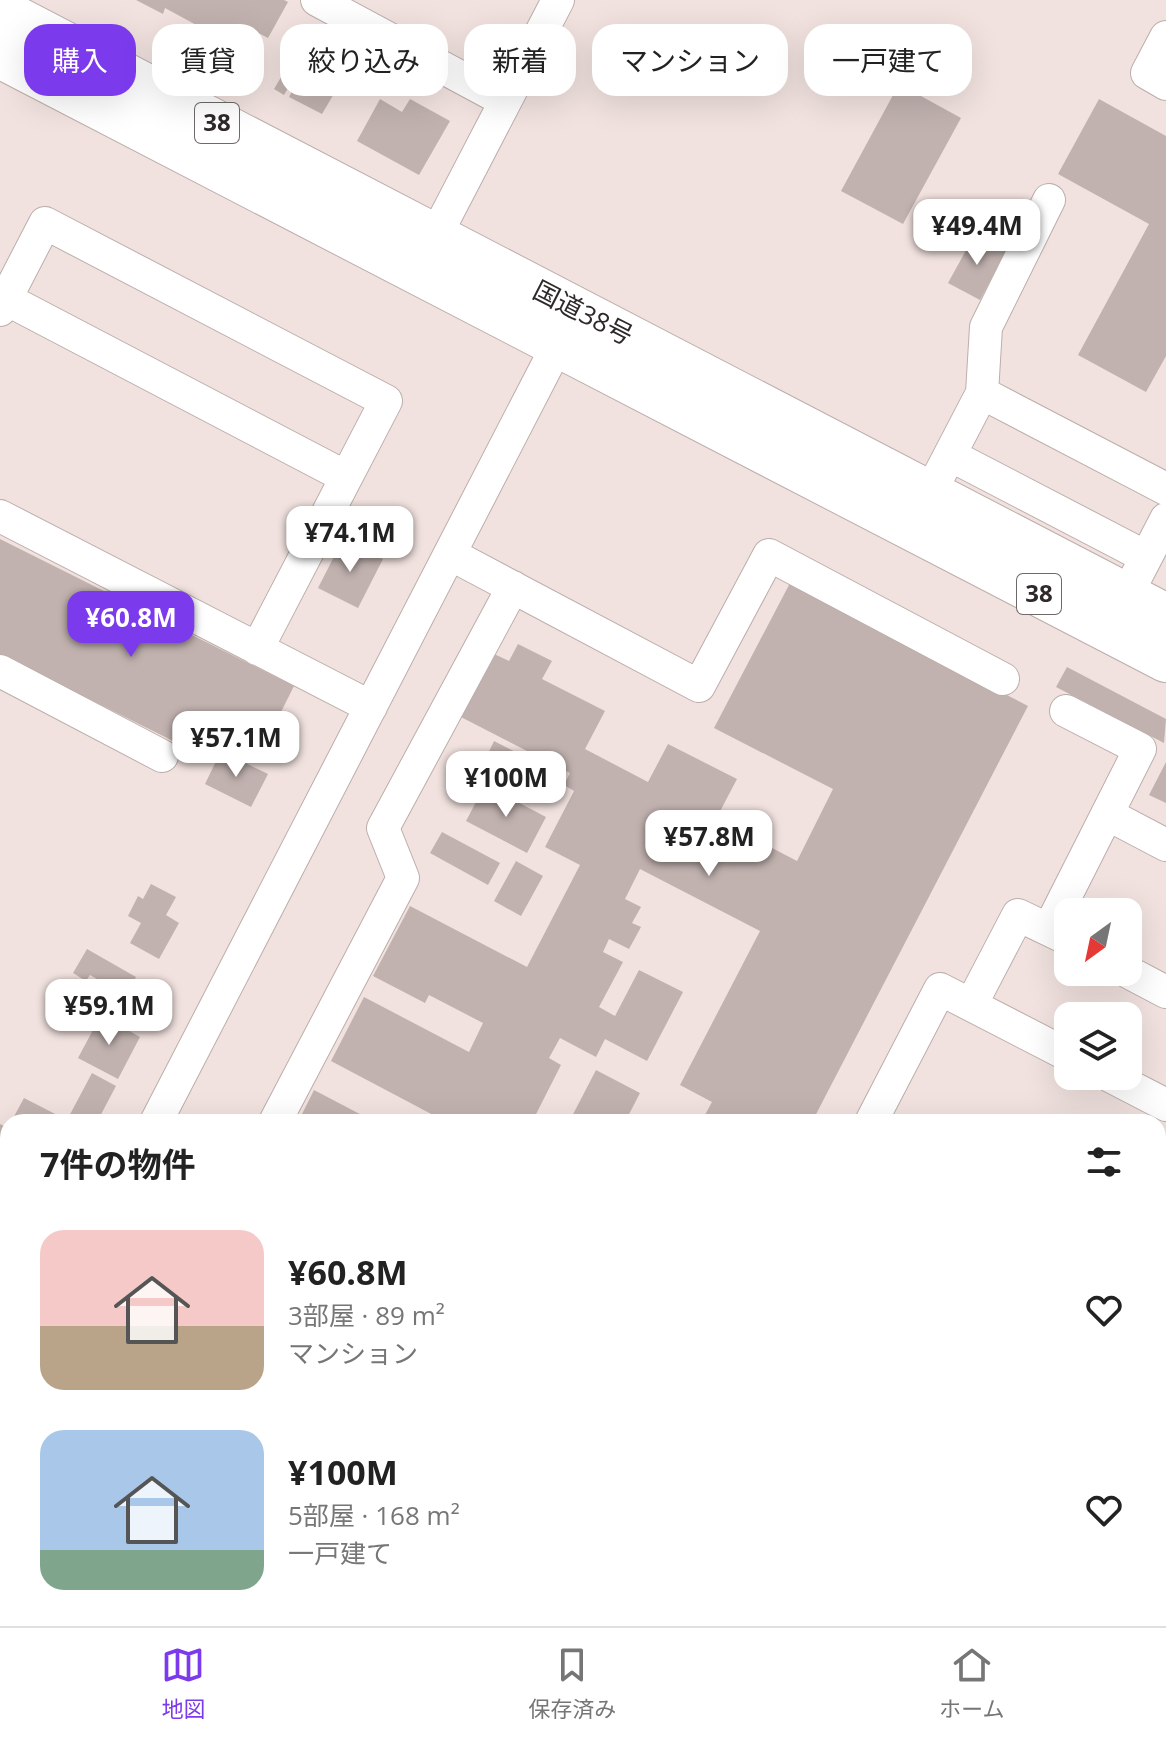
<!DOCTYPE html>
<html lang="ja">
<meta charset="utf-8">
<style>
body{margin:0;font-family:"Open Sans","Noto Sans JP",sans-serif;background:#f6f6f6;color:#222;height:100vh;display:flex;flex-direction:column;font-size:30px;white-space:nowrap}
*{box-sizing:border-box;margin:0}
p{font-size:26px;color:#767676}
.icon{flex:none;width:44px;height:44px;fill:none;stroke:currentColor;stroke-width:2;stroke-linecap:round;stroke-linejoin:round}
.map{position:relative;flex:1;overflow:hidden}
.details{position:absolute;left:0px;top:1114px;width:1166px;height:512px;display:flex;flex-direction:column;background:#fff;border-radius:24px 24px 0 0;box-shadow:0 8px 32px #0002}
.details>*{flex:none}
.top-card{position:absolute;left:24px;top:24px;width:1118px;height:72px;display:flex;gap:16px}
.needle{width:52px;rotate:213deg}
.tools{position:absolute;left:1054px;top:898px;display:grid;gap:16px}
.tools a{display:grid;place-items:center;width:88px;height:88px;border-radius:16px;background:#fff;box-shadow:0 8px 32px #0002;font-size:40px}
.price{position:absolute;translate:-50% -68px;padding:0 18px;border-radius:16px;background:#fff;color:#222;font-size:26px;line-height:52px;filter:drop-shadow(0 2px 4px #0008)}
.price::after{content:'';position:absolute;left:50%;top:48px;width:24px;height:18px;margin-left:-12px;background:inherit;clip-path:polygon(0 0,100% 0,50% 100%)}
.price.current{background:#7c3aed;color:#fff}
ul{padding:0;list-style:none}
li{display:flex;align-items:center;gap:24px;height:200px;padding:0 40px}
li span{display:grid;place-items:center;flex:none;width:224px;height:160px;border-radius:24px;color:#555}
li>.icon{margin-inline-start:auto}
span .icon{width:96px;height:96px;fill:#fffc;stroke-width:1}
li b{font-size:34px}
h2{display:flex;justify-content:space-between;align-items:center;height:96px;padding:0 40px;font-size:34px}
.chip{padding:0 28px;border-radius:24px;background:#fff;box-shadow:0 8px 32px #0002;font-size:28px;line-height:72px}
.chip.current{background:#7c3aed;color:#fff}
.menu{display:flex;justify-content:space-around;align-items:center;height:112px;border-top:2px solid #e0e0e0;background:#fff;font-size:22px;color:#767676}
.menu a{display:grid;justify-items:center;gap:4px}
.menu .current{color:#7c3aed}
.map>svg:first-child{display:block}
</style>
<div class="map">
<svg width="1166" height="1626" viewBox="0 0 1166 1626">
<rect width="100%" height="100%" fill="#f1e2df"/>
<path fill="#c1b2af" d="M136 0H284L288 2 268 38 249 28 238 49 198 31 200 27 165 8 163 14Z
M290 62 300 68 284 95 274 89Z
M301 74 335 92 322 114 289 97Z
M899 84 961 118 903 224 841 191Z
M380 99 402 112 410 99 450 121 419 175 357 141Z
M1099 99 1166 136V356L1146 392 1078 355 1149 224 1058 174Z
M975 234 1006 251 980 300 948 283Z
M0 539 294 686 258 758 214 732 203 756 51 680 0 660Z
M343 539 383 559 358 608 318 588Z
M790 583 1028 706 812 1122H701L712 1102 680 1085 760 931 640 869 625 899 641 907 632 923 641 927 629 949 609 939 603 952 623 962 599 1007 615 1016 639 970 683 992 647 1061 605 1039 596 1057 560 1038 549 1058 561 1065 532 1122H432L435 1116 331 1061 364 997 469 1052 483 1023 429 995 425 1003 373 976 410 906 527 967 580 865 545 847 574 791 564 785 570 773 457 715 490 652 509 661 518 644 552 661 542 679 605 711 585 749 648 782 668 744 737 779 716 819 797 861 833 789 714 728Z
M1067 667 1166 719 1164 743 1056 687Z
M494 741 564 777 551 802 500 775 504 768 486 758Z
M221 751 268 774 251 807 205 784Z
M1166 762V803L1149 795Z
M485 785 546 817 527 853 466 821Z
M442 832 500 863 488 885 430 853Z
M516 861 543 876 521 916 494 901Z
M151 884 176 897 166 915 179 923 159 959 130 943 141 923 128 916 138 896 143 899Z
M87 949 136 977 121 1002 108 995 112 988 90 975 86 981 73 973Z
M101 1015 140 1037 118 1079 78 1058Z
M596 1070 640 1093 625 1122H569Z
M92 1073 116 1086 97 1122H11L24 1098 67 1120Z
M314 1090 375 1122H298Z
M0 1124 8 1128V1215L0 1210Z
M1158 1338 1166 1343V1384L1158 1379Z
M1158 1398 1166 1402V1445L1158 1441Z
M1158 1454 1166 1459V1475L1158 1490Z
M8 1524V1618H24L21 1624 11 1618 7 1626H0V1540Z
M1158 1586 1166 1590V1626H1126L1117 1622 1119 1618H1158Z
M26 1618H152L148 1626H42Z
M195 1618H259L275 1626H191Z
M820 1618H944L959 1626H816Z"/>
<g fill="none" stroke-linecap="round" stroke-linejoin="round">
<defs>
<path id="minor" d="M317 0 505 101
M1166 37 1147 73 1166 84
M425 256 558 0
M6 299 346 477
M0 310 45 223 386 401 257 649
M982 393 986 327 1049 200
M950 455 1146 557
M920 512 982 393 1166 489
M0 516 371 707
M450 554 699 686 769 555 1003 679
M1137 575 1166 519
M0 671 162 756
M1107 814 1166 845
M1049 929 1140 749 1066 711
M1128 972 1166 992
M971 1005 1018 915 1068 939
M1110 1076 1166 1105
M156 1122 568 325
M275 1122 403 878 383 828 513 587
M871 1122 940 989 1068 1055
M0 1303 8 1307
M0 1424 8 1409
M417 1618 433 1626
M609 1618 625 1626
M1048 1618 1063 1626
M794 1626 798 1618
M985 1626 990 1618"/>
<path id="highway" d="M0 10 1166 616
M0 56 1166 660"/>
</defs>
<use href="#minor" stroke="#bcaeab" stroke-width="34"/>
<use href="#highway" stroke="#bcaeab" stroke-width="46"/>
<use href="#minor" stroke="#fff" stroke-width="32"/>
<use href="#highway" stroke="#fff" stroke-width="44"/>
</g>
<g text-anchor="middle" stroke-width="8" stroke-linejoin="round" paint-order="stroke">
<g fill="#fff" stroke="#6d6a69" stroke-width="2">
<rect x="195" y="103" width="44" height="40" rx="6"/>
<rect x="1017" y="574" width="44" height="40" rx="6"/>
</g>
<g font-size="24" font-weight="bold" fill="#2f2a29">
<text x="217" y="131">38</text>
<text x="1039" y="602">38</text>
</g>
<g font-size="26" fill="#2f2a29" stroke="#fff">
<text transform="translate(583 313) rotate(27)" y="9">国道38号</text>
</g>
</g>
</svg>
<div class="tools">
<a><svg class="needle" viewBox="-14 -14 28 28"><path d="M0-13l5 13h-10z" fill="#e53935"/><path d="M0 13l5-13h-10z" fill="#767676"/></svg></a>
<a><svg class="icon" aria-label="layers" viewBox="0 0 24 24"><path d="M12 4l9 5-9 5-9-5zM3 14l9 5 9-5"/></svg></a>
</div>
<b class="price" style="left:977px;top:267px">¥49.4M</b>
<b class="price" style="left:350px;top:574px">¥74.1M</b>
<b class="price current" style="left:131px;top:659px">¥60.8M</b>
<b class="price" style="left:236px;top:779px">¥57.1M</b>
<b class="price" style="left:506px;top:819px">¥100M</b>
<b class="price" style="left:709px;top:878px">¥57.8M</b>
<b class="price" style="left:109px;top:1047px">¥59.1M</b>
<div class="top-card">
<a class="chip current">購入</a>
<a class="chip">賃貸</a>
<a class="chip">絞り込み</a>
<a class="chip">新着</a>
<a class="chip">マンション</a>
<a class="chip">一戸建て</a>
</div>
<section class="details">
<h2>7件の物件<svg class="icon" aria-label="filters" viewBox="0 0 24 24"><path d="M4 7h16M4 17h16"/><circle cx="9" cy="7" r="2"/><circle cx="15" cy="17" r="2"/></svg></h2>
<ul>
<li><span style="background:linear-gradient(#f6c9c9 60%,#b9a48a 0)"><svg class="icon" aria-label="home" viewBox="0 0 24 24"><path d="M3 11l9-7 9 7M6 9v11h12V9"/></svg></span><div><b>¥60.8M</b><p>3部屋 · 89 m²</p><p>マンション</p></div><svg class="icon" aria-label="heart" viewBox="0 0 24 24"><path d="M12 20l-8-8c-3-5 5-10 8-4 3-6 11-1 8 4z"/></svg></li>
<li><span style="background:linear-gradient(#a9c7e8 75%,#7fa58c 0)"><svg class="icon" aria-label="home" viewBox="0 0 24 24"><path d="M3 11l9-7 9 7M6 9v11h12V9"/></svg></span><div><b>¥100M</b><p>5部屋 · 168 m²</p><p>一戸建て</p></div><svg class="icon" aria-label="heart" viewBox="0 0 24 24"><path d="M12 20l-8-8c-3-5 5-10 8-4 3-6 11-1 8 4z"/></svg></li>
</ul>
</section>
</div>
<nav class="menu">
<a class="current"><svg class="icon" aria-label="map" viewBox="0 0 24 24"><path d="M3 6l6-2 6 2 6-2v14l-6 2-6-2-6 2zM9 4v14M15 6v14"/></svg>地図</a>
<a><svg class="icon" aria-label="saved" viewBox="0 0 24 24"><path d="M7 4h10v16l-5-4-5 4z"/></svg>保存済み</a>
<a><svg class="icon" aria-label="home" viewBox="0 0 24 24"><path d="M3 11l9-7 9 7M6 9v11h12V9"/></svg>ホーム</a>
</nav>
